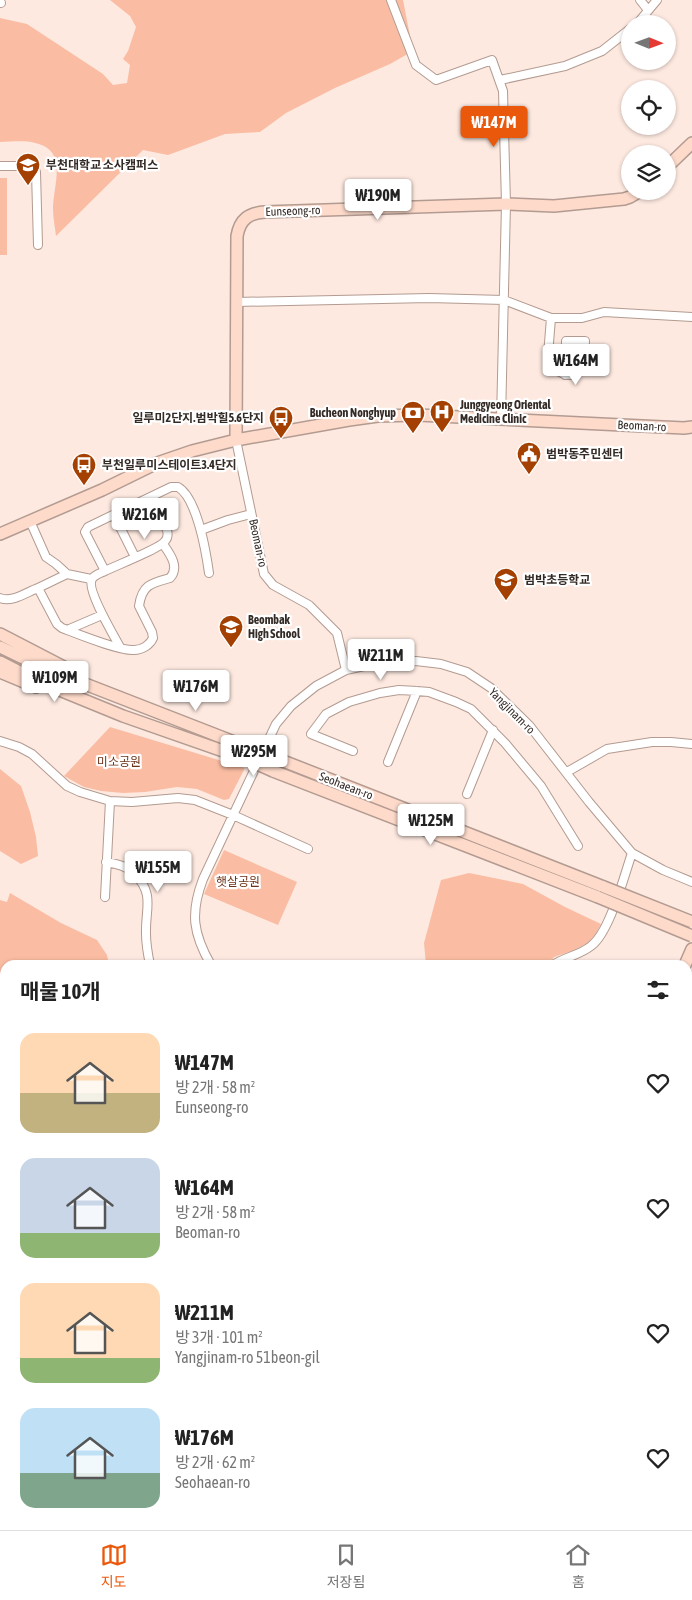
<!DOCTYPE html>
<html lang="ko">
<meta charset="utf-8">
<style>
body{margin:0;font-family:"Asap Condensed","Noto Sans KR",sans-serif;background:#f2f2f2;color:#222;height:100vh;display:flex;flex-direction:column;font-size:19px;white-space:nowrap}
*{box-sizing:border-box;margin:0}
p{font-size:16px;color:#767676}
.icon{flex:none;width:28px;height:28px;fill:none;stroke:currentColor;stroke-width:2;stroke-linecap:round;stroke-linejoin:round}
.map{position:relative;flex:1;overflow:hidden}
.sheet{position:absolute;left:0px;top:960px;width:692px;height:570px;display:flex;flex-direction:column;background:#fff;border-radius:15px 15px 0 0;box-shadow:0 1px 4px #0004}
.sheet>*{flex:none}
.needle{width:32px;rotate:91deg}
.controls{position:absolute;left:621px;top:15px;display:grid;gap:10px}
.controls a{display:grid;place-items:center;width:55px;height:55px;border-radius:50%;background:#fff;box-shadow:0 1px 4px #0004;font-size:25px}
.price{position:absolute;translate:-50% -42px;padding:0 11px;border-radius:5px;background:#fff;color:#222;font-size:16px;line-height:32px;filter:drop-shadow(0 1px 2px #0008)}
.price::after{content:'';position:absolute;left:50%;top:30px;width:15px;height:11px;margin-left:-8px;background:inherit;clip-path:polygon(0 0,100% 0,50% 100%)}
.price.on{background:#ea580c;color:#fff}
ul{padding:0;list-style:none}
li{display:flex;align-items:center;gap:15px;height:125px;padding:0 20px}
li span{display:grid;place-items:center;flex:none;width:140px;height:100px;border-radius:15px;color:#555}
li>.icon{margin-inline-start:auto}
span .icon{width:60px;height:60px;fill:#fffc;stroke-width:1}
li b{font-size:21px}
h2{display:flex;justify-content:space-between;align-items:center;height:60px;padding:0 20px;font-size:21px}
.dock{display:flex;justify-content:space-around;align-items:center;height:70px;border-top:1px solid #e0e0e0;background:#fff;font-size:14px;color:#767676}
.dock a{display:grid;justify-items:center;gap:2px}
.dock .on{color:#ea580c}
.map>svg:first-child{display:block}
</style>
<div class="map">
<svg width="692" height="1530" viewBox="0 0 692 1530">
<rect width="100%" height="100%" fill="#fde9e0"/>
<path fill="#fabda3" d="M110 0H403L413 51 390 64 335 88 286 113 260 132 225 134 168 155 143 150 56 236C55 227 53 218 53 209 53 185 69 150 35 143 24 140 11 142 0 142V18L27 24 103 74 113 85 127 83 130 65 123 59 128 51 136 27 130 16Z
M0 178H7V255H0Z
M110 727 245 768 229 799 224 800 197 789 177 787 145 792 123 793 101 791 84 787 64 776Z
M0 769 21 786 30 812 36 837 38 856 21 864 0 851Z
M224 850 297 882 278 925 204 894Z
M469 873 523 884 565 907 601 924 595 935 588 943 572 951 554 957 547 965H426L424 943 441 880Z
M10 893 61 923 97 940 107 955 109 965H5V1012L0 1007V900L7 902Z
M0 1019 5 1022V1342L0 1339Z
M692 1118V1498L688 1501V1119Z
M0 1498 5 1501V1525H49L58 1530H0Z
M375 1525H643L634 1530H371Z"/>
<g fill="none" stroke-linecap="round" stroke-linejoin="round">
<defs>
<path id="street" d="M391 0 416 65 436 80 492 60 503 91 506 204 501 420
M640 0 648 10
M0 3H1
M637 24 657 0
M500 80 565 66 602 51 630 29
M0 166H30L36 172 38 245
M237 302 429 298 504 300 551 318H582L604 312 692 317
M551 318 548 355 551 367C581 387 584 367 585 341H566L565 375
M236 440 264 574 273 585 309 605 337 633 346 670
M114 515 135 557
M30 521 46 557 56 564 67 574 91 579
M201 530 228 520 251 514
M105 571C115 566 161 548 165 541 168 538 168 534 167 530L151 497
M38 588 67 574
M0 598C12 603 27 592 38 588L57 624 62 628C78 634 119 651 134 650 142 650 150 645 153 638L152 632 139 606C142 585 151 583 170 578 180 567 170 554 163 544
M67 630 102 615
M120 647C114 636 86 589 92 579 94 575 101 573 105 571L87 536 85 532 88 527 171 487H178C197 498 206 552 209 573
M0 741 19 747 32 754 67 786 80 792 110 801 132 802 178 798 195 800 233 815 308 849
M353 751 311 734 326 714 349 702 380 693 399 690 417 691 429 692 456 702 471 709 505 743 541 786 578 846
M388 762 417 691
M567 772 607 749 652 742H671L692 744
M467 794 493 730
M106 862C117 864 127 866 135 874 155 895 145 909 146 934 146 944 148 955 150 965
M105 897 110 801
M211 965C193 934 190 913 203 879L276 724 291 706 316 686 346 670 382 662 416 661 441 664 467 672 491 688 529 725 589 802 632 853 663 870 692 882
M553 965C565 957 580 955 591 946 610 932 624 876 632 853
M343 1530 346 1525"/>
<path id="secondary" d="M668 166 692 143
M236 440 237 236C240 219 249 213 265 212L506 204 554 206 624 199 630 197 640 191
M0 534 102 490 157 463 192 451 236 440 349 420 378 416 418 415 684 428 692 427
M0 634 81 676
M0 647 44 668 252 749
M0 662 35 680 123 716 246 759
M0 672 36 687
M278 759 604 887
M273 771 598 897
M685 965 692 949
M0 1468 5 1471
M71 1525 74 1530
M111 1525V1530
M292 1530 295 1525"/>
</defs>
<use href="#street" stroke="#b39b91" stroke-width="10"/>
<use href="#secondary" stroke="#b39b91" stroke-width="14"/>
<use href="#street" stroke="#fff" stroke-width="8"/>
<use href="#secondary" stroke="#fddaca" stroke-width="11"/>
<defs>
<path id="secondary-bridge" d="M252 749 278 759
M246 759 273 771
M604 887 692 922
M598 897 692 936"/>
</defs>
<use href="#secondary-bridge" stroke="#b39b91" stroke-width="14" stroke-linecap="butt"/>
<use href="#secondary-bridge" stroke="#fddaca" stroke-width="11"/>
</g>
<defs>
<symbol id="university-pin" viewBox="-11 -11 22 30"><path d="M0 17L-7.5 6A9.5 9.5 0 1 1 7.5 6Z" fill="#a34002" stroke="#fff"/><path d="M0-5L7-2L0 1L-7-2ZM-4 1L0 2.5L4 1V4Q0 6-4 4Z" fill="#fff"/></symbol>
<symbol id="hospital-pin" viewBox="-11 -11 22 30"><path d="M0 17L-7.5 6A9.5 9.5 0 1 1 7.5 6Z" fill="#a34002" stroke="#fff"/><path d="M-5-5h3v3.5h4V-5h3V5h-3V1.5h-4V5h-3Z" fill="#fff"/></symbol>
<symbol id="bank-pin" viewBox="-11 -11 22 30"><path d="M0 17L-7.5 6A9.5 9.5 0 1 1 7.5 6Z" fill="#a34002" stroke="#fff"/><path d="M-6-4H6V4H-6ZM0-2.3a2.3 2.3 0 1 0 0 4.6a2.3 2.3 0 1 0 0-4.6Z" fill="#fff"/></symbol>
<symbol id="bus-pin" viewBox="-11 -11 22 30"><path d="M0 17L-7.5 6A9.5 9.5 0 1 1 7.5 6Z" fill="#a34002" stroke="#fff"/><path d="M-5-6H5V4H4V6H2V4H-2V6H-4V4H-5ZM-3.5-4V0h7V-4ZM-3.5 1.2v1.5H-2V1.2ZM2 1.2v1.5H3.5V1.2Z" fill="#fff"/></symbol>
<symbol id="civic-pin" viewBox="-11 -11 22 30"><path d="M0 17L-7.5 6A9.5 9.5 0 1 1 7.5 6Z" fill="#a34002" stroke="#fff"/><path d="M-.6-6.5H3V-4.5H.6V-3L4-1V1h2V6H-6V1h2V-1L-.6-3ZM-1.2 2.5V6h2.4V2.5Z" fill="#fff"/></symbol>
<symbol id="school-pin" viewBox="-11 -11 22 30"><path d="M0 17L-7.5 6A9.5 9.5 0 1 1 7.5 6Z" fill="#a34002" stroke="#fff"/><path d="M0-5L7-2L0 1L-7-2ZM-4 1L0 2.5L4 1V4Q0 6-4 4Z" fill="#fff"/></symbol>
</defs>
<g fill-rule="evenodd">
<use href="#university-pin" x="14" y="151" width="28" height="38"/>
<use href="#hospital-pin" x="428" y="398" width="28" height="38"/>
<use href="#bank-pin" x="399" y="399" width="28" height="38"/>
<use href="#bus-pin" x="267" y="404" width="28" height="38"/>
<use href="#civic-pin" x="515" y="440" width="28" height="38"/>
<use href="#bus-pin" x="70" y="451" width="28" height="38"/>
<use href="#school-pin" x="492" y="566" width="28" height="38"/>
<use href="#school-pin" x="217" y="613" width="28" height="38"/>
</g>
<g text-anchor="middle" stroke-width="4.5" stroke-linejoin="round" paint-order="stroke">
<g font-size="12" font-weight="bold" fill="#342b27" stroke="#fff" text-anchor="start">
<text x="46" y="169">부천대학교 소사캠퍼스</text>
<text x="460" y="409">Junggyeong Oriental<tspan x="460" dy="14">Medicine Clinic</tspan></text>
<text x="396" y="417" text-anchor="end">Bucheon Nonghyup</text>
<text x="264" y="422" text-anchor="end">일루미2단지.범박힐5.6단지</text>
<text x="546" y="458">범박동주민센터</text>
<text x="102" y="469">부천일루미스테이트3.4단지</text>
<text x="524" y="584">범박초등학교</text>
<text x="248" y="624">Beombak<tspan x="248" dy="14">High School</tspan></text>
</g>
<g font-size="12" fill="#342b27" stroke="#fff">
<text transform="translate(293 211) rotate(-2)" y="4">Eunseong-ro</text>
<text transform="translate(642 426) rotate(3)" y="4">Beoman-ro</text>
<text transform="translate(258 543) rotate(78)" y="4">Beoman-ro</text>
<text transform="translate(512 711) rotate(45)" y="4">Yangjinam-ro</text>
<text transform="translate(346 786) rotate(21)" y="4">Seohaean-ro</text>
</g>
<g font-size="12" fill="#6c3419" stroke="#fff">
<text x="119" y="766">미소공원</text>
<text x="238" y="886">햇살공원</text>
</g>
</g>
</svg>
<div class="controls">
<a><svg class="needle" viewBox="-14 -14 28 28"><path d="M0-13l5 13h-10z" fill="#e53935"/><path d="M0 13l5-13h-10z" fill="#767676"/></svg></a>
<a><svg class="icon" aria-label="locate" viewBox="0 0 24 24"><circle cx="12" cy="12" r="6"/><path d="M12 2v4M12 18v4M2 12h4M18 12h4"/></svg></a>
<a><svg class="icon" aria-label="layers" viewBox="0 0 24 24"><path d="M12 4l9 5-9 5-9-5zM3 14l9 5 9-5"/></svg></a>
</div>
<b class="price on" style="left:494px;top:148px">₩147M</b>
<b class="price" style="left:378px;top:221px">₩190M</b>
<b class="price" style="left:576px;top:386px">₩164M</b>
<b class="price" style="left:145px;top:540px">₩216M</b>
<b class="price" style="left:381px;top:681px">₩211M</b>
<b class="price" style="left:55px;top:703px">₩109M</b>
<b class="price" style="left:196px;top:712px">₩176M</b>
<b class="price" style="left:254px;top:777px">₩295M</b>
<b class="price" style="left:431px;top:846px">₩125M</b>
<b class="price" style="left:158px;top:893px">₩155M</b>
<section class="sheet">
<h2>매물 10개<svg class="icon" aria-label="filters" viewBox="0 0 24 24"><path d="M4 7h16M4 17h16"/><circle cx="9" cy="7" r="2"/><circle cx="15" cy="17" r="2"/></svg></h2>
<ul>
<li><span style="background:linear-gradient(#ffd9b3 60%,#c2b280 0)"><svg class="icon" aria-label="home" viewBox="0 0 24 24"><path d="M3 11l9-7 9 7M6 9v11h12V9"/></svg></span><div><b>₩147M</b><p>방 2개 · 58 m²</p><p>Eunseong-ro</p></div><svg class="icon" aria-label="heart" viewBox="0 0 24 24"><path d="M12 20l-8-8c-3-5 5-10 8-4 3-6 11-1 8 4z"/></svg></li>
<li><span style="background:linear-gradient(#c9d6e8 75%,#8fb573 0)"><svg class="icon" aria-label="home" viewBox="0 0 24 24"><path d="M3 11l9-7 9 7M6 9v11h12V9"/></svg></span><div><b>₩164M</b><p>방 2개 · 58 m²</p><p>Beoman-ro</p></div><svg class="icon" aria-label="heart" viewBox="0 0 24 24"><path d="M12 20l-8-8c-3-5 5-10 8-4 3-6 11-1 8 4z"/></svg></li>
<li><span style="background:linear-gradient(#ffd9b3 75%,#8fb573 0)"><svg class="icon" aria-label="home" viewBox="0 0 24 24"><path d="M3 11l9-7 9 7M6 9v11h12V9"/></svg></span><div><b>₩211M</b><p>방 3개 · 101 m²</p><p>Yangjinam-ro 51beon-gil</p></div><svg class="icon" aria-label="heart" viewBox="0 0 24 24"><path d="M12 20l-8-8c-3-5 5-10 8-4 3-6 11-1 8 4z"/></svg></li>
<li><span style="background:linear-gradient(#bfe0f5 65%,#7fa58c 0)"><svg class="icon" aria-label="home" viewBox="0 0 24 24"><path d="M3 11l9-7 9 7M6 9v11h12V9"/></svg></span><div><b>₩176M</b><p>방 2개 · 62 m²</p><p>Seohaean-ro</p></div><svg class="icon" aria-label="heart" viewBox="0 0 24 24"><path d="M12 20l-8-8c-3-5 5-10 8-4 3-6 11-1 8 4z"/></svg></li>
</ul>
</section>
</div>
<nav class="dock">
<a class="on"><svg class="icon" aria-label="map" viewBox="0 0 24 24"><path d="M3 6l6-2 6 2 6-2v14l-6 2-6-2-6 2zM9 4v14M15 6v14"/></svg>지도</a>
<a><svg class="icon" aria-label="saved" viewBox="0 0 24 24"><path d="M7 4h10v16l-5-4-5 4z"/></svg>저장됨</a>
<a><svg class="icon" aria-label="home" viewBox="0 0 24 24"><path d="M3 11l9-7 9 7M6 9v11h12V9"/></svg>홈</a>
</nav>
